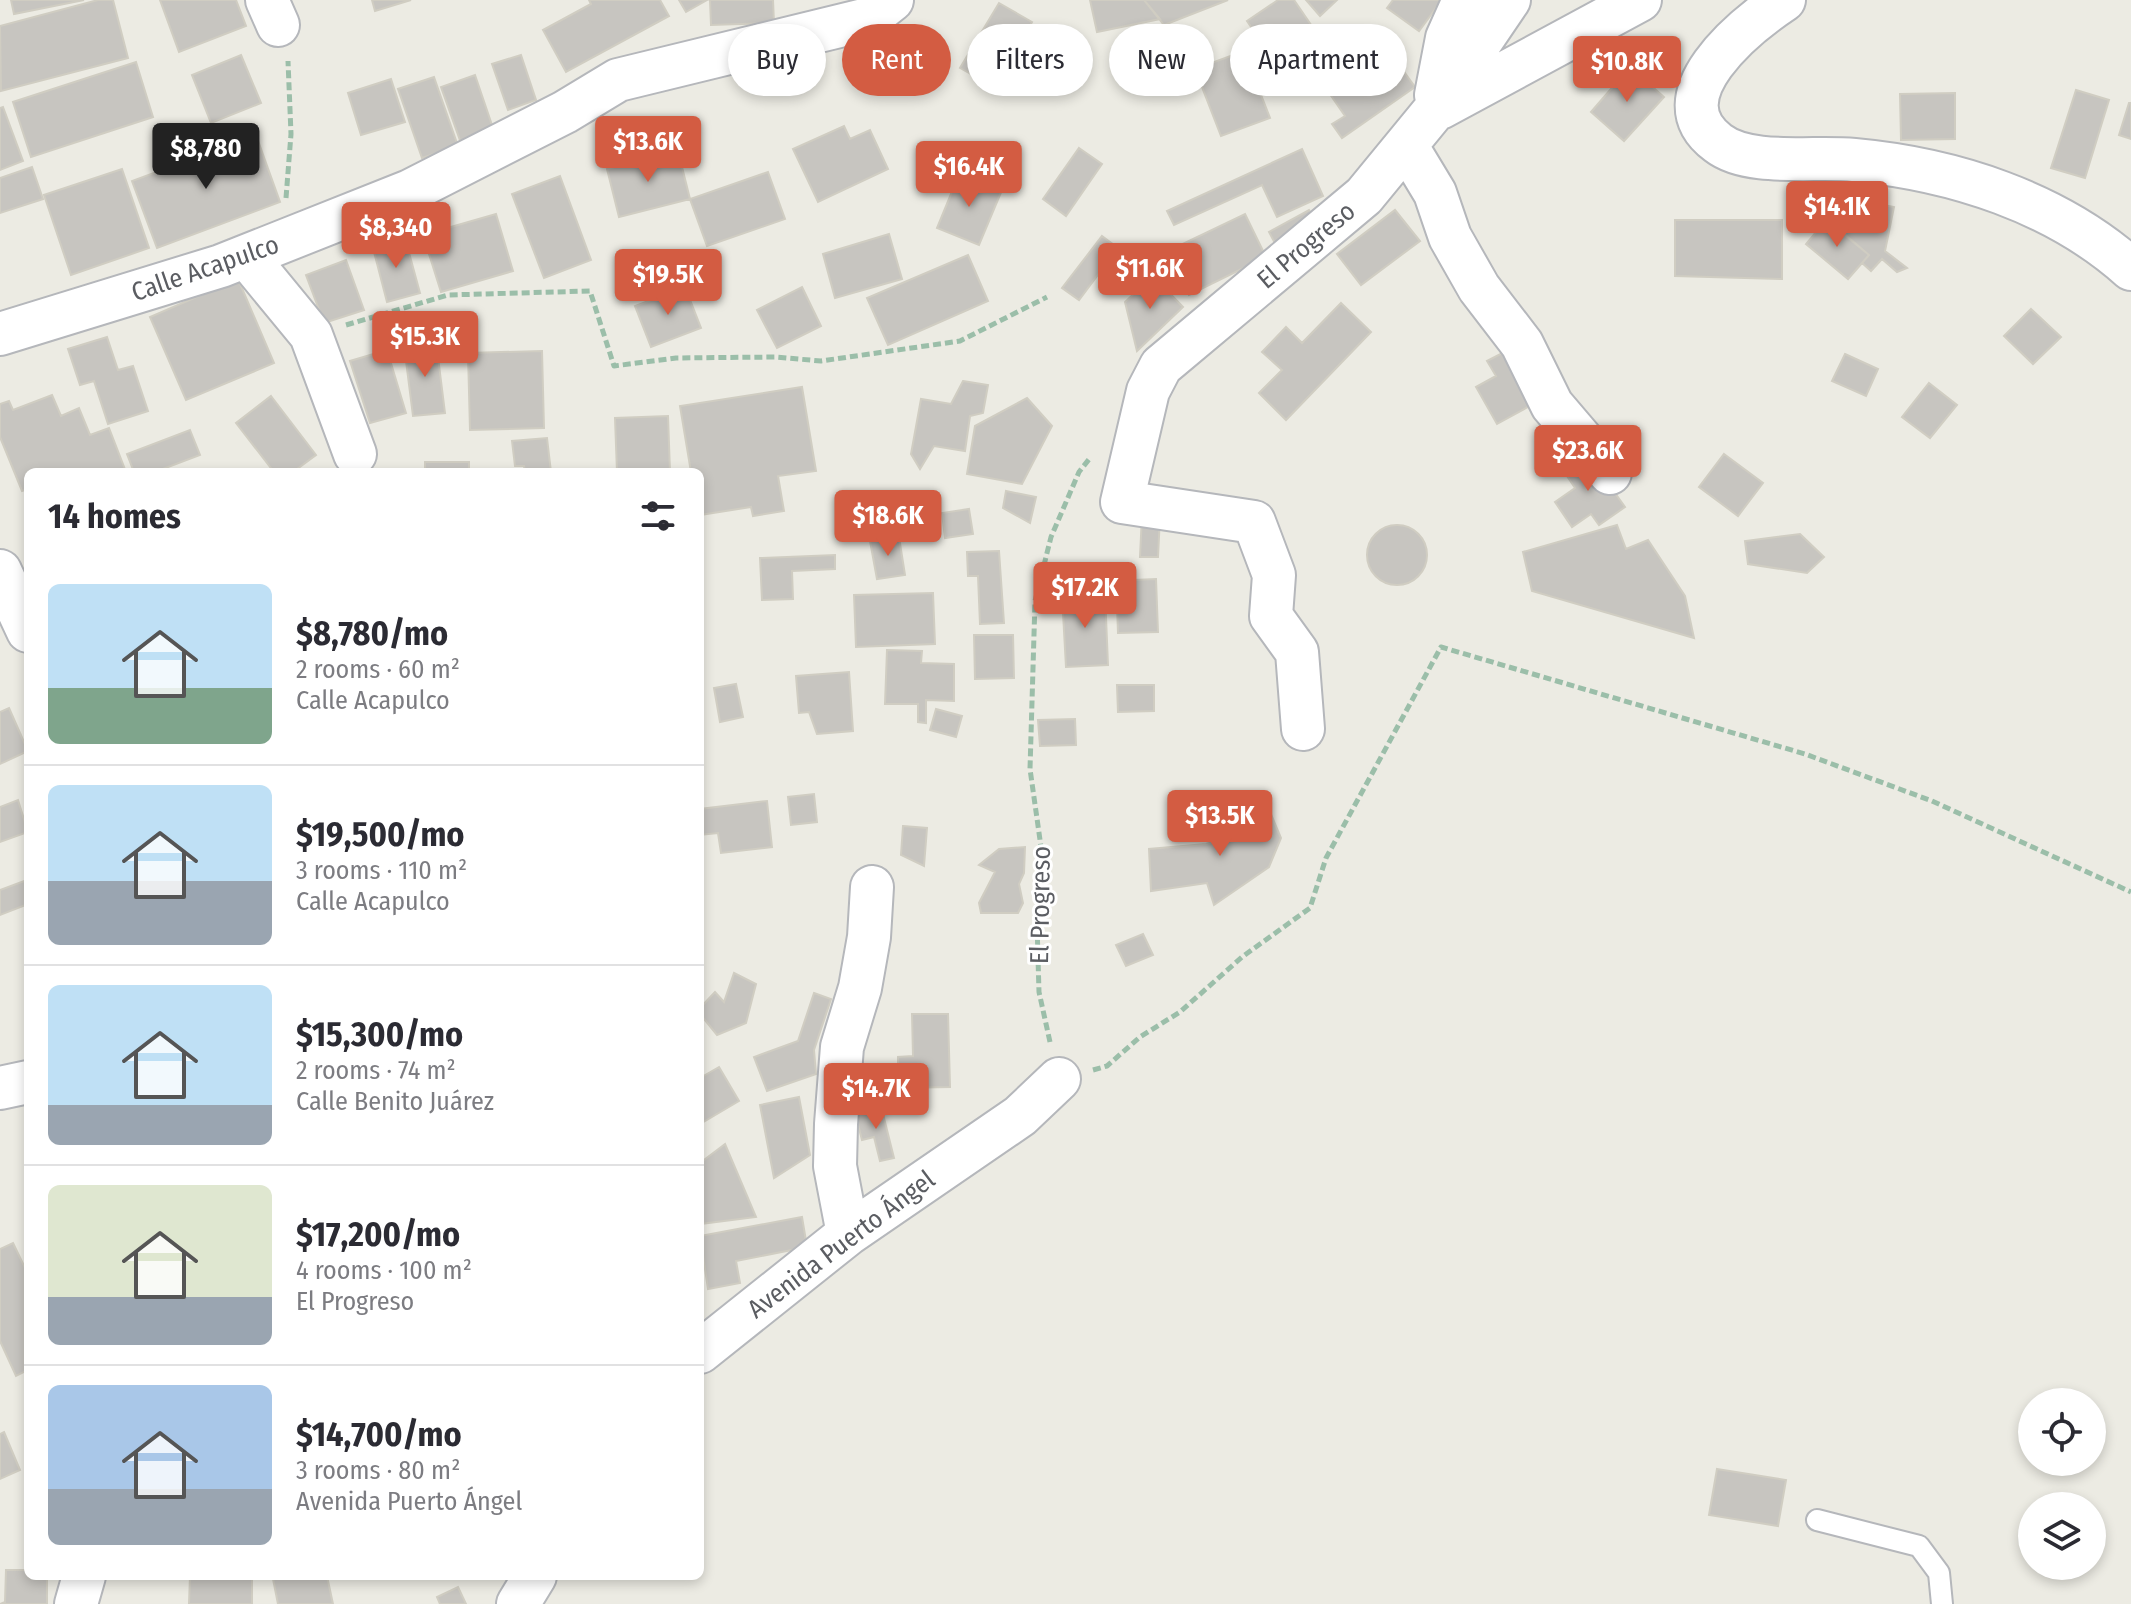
<!DOCTYPE html>
<meta charset="utf-8">
<style>
body{margin:0;font-family:"Fira Sans Condensed",sans-serif;background:#f2f2f3;color:#2b2b33;height:100vh;display:flex;flex-direction:column;font-size:30px;white-space:nowrap}
*{box-sizing:border-box;margin:0}
p{font-size:26px;color:#7c7c81}
.icon{flex:none;width:44px;height:44px;fill:none;stroke:currentColor;stroke-width:2;stroke-linecap:round;stroke-linejoin:round}
.map{position:relative;flex:1;overflow:hidden}
.details{position:absolute;left:24px;top:468px;width:680px;height:1112px;display:flex;flex-direction:column;background:#fff;border-radius:12px;box-shadow:0 4px 12px #0003}
.details>*{flex:none}
.top-card{position:absolute;left:728px;top:24px;width:760px;height:72px;display:flex;gap:16px}
.fabs{position:absolute;left:2018px;top:1388px;display:grid;gap:16px}
.fabs a{display:grid;place-items:center;width:88px;height:88px;border-radius:50%;background:#fff;box-shadow:0 4px 12px #0003;font-size:40px}
.price{position:absolute;translate:-50% -68px;padding:0 18px;border-radius:8px;background:#d35c42;color:#fff;font-size:26px;line-height:52px;filter:drop-shadow(0 2px 4px #0008)}
.price::after{content:'';position:absolute;left:50%;top:48px;width:24px;height:18px;margin-left:-12px;background:inherit;clip-path:polygon(0 0,100% 0,50% 100%)}
.price.current{background:#222;color:#fff}
ul{padding:0;list-style:none}
li{display:flex;align-items:center;gap:24px;height:200px;padding:0 24px}
li+li{border-top:2px solid #e1e1e2}
li span{display:grid;place-items:center;flex:none;width:224px;height:160px;border-radius:12px;color:#555}
li>.icon{margin-inline-start:auto}
span .icon{width:96px;height:96px;fill:#fffc;stroke-width:1}
li b{font-size:34px}
h2{display:flex;justify-content:space-between;align-items:center;height:96px;padding:0 24px;font-size:34px}
.tag{padding:0 28px;border-radius:36px;background:#fff;box-shadow:0 4px 12px #0003;font-size:28px;line-height:72px}
.tag.current{background:#d35c42;color:#fff}
.map>svg:first-child{display:block}
</style>
<div class="map">
<svg width="2131" height="1604" viewBox="0 0 2131 1604">
<rect width="100%" height="100%" fill="#ecebe3"/>
<path fill="#c7c5c0" stroke="#d0cdc2" stroke-width="2" d="M11 0H84L14 14Z
M98 0H113L128 58 1 91 0 26Z
M160 0H236L246 26 179 52Z
M372 0H411L375 11Z
M589 0H660L669 16 566 72 543 30 591 4Z
M679 0H707L686 12Z
M710 0H773L774 23 711 25Z
M1090 0H1144L1160 19 1097 32Z
M1144 0H1228L1164 25Z
M1278 0H1294L1318 35 1276 63 1247 21Z
M1306 0H1337L1320 16Z
M1393 0H1442L1419 31 1387 8Z
M999 3 1032 22 994 87 960 68Z
M1263 44 1277 80 1258 87 1270 118 1221 136 1195 69Z
M1385 45 1415 87 1342 138 1332 124 1345 116 1325 87Z
M241 55 261 103 211 123 192 75Z
M521 55 536 100 508 110 492 64Z
M136 62 153 117 31 157 13 102Z
M1630 67 1664 97 1624 141 1591 112Z
M475 75 495 134 462 146 441 87Z
M434 77 458 146 422 158 398 89Z
M391 79 405 122 361 135 348 93Z
M2076 90 2109 100 2085 178 2051 168Z
M1955 93V139L1901 140 1900 94Z
M2129 103H2131V139L2119 135Z
M3 107 23 161 0 170V108Z
M844 126 850 139 870 130 888 169 818 202 793 149Z
M256 135 280 202 157 248 132 181Z
M1079 148 1102 164 1066 216 1043 199Z
M1302 149 1323 196 1277 217 1262 185 1174 225 1167 211Z
M678 151 690 199 619 217 607 169Z
M32 167 43 199 0 213V178Z
M122 169 149 248 71 275 44 195Z
M768 172 785 219 707 246 690 199Z
M960 172 1002 190 979 245 937 228Z
M560 176 591 260 544 278 512 194Z
M1853 199 1894 207 1885 251 1907 268 1897 272 1882 259 1871 271 1862 263 1869 255 1845 235Z
M1309 210 1320 228 1279 251 1269 232Z
M1395 210 1420 241 1361 285 1337 254Z
M496 214 513 271 441 292 423 235Z
M1245 214 1266 257 1189 295 1168 251Z
M1827 219 1869 255 1848 279 1806 244Z
M1675 220H1782V279L1675 276Z
M889 234 902 279 835 298 823 254Z
M1102 236 1118 248 1079 300 1062 288Z
M405 238 420 293 387 302 373 248Z
M968 255 988 301 888 345 867 298Z
M346 260 364 310 324 323 306 275Z
M1153 276 1183 307 1137 351 1125 302Z
M238 279 274 363 186 400 150 317Z
M685 287 701 328 651 347 635 306Z
M802 287 821 326 777 348 757 310Z
M1341 303 1371 332 1286 420 1259 393 1282 370 1262 352 1286 327 1302 343Z
M2031 309 2061 337 2033 364 2004 336Z
M107 337 118 370 133 366 148 411 108 424 94 381 80 385 68 349Z
M436 341 445 413 413 416 404 345Z
M387 350 406 413 370 423 350 361Z
M1508 350 1537 402 1497 424 1476 387 1496 376 1487 361Z
M542 351 544 428 470 430 468 353Z
M1845 354 1878 369 1866 396 1832 381Z
M963 381 988 385 983 413 970 416 965 451 934 446 920 469 911 454 921 399 951 404Z
M1929 383 1957 405 1930 438 1902 417Z
M802 387 816 471 778 476 784 511 753 516 751 507 700 515V472H691L680 406Z
M52 395 61 416 79 408 90 435 109 428 126 472H82L81 469 72 472H28V489L22 491 0 437V404L9 401 13 410Z
M271 396 316 455 293 472H274L236 423Z
M1027 398 1052 426 1022 484 967 474 975 426Z
M668 416 670 472H617L615 418Z
M190 430 200 455 155 472H134L127 454Z
M547 438 551 472H525L524 466H515L512 441Z
M1585 451 1625 507 1599 525 1591 514 1572 527 1555 502 1575 488 1561 467Z
M1724 454 1763 483 1738 516 1699 487Z
M425 462H469V472H425Z
M1006 491 1036 497 1030 523 1003 508Z
M969 509 973 534 945 538 942 513Z
M1142 515 1160 516 1158 557H1140Z
M1367 555a30 30 0 1 1 60 0a30 30 0 1 1-60 0Z
M1617 525 1626 549 1648 540 1685 596 1694 638 1532 591 1523 552Z
M1800 534 1824 557 1807 573 1748 564 1745 541Z
M899 537 905 575 877 579 870 541Z
M999 551 1004 623 980 624 978 576H968L967 552Z
M835 555V569L792 571 793 599 762 600 760 558Z
M1156 579 1158 632 1118 633 1117 605 1111 599 1110 581Z
M933 593 935 644 856 647 854 595Z
M1105 593 1108 665 1066 667 1062 595Z
M974 635H1013L1014 678 975 679Z
M887 650 922 651 921 663 954 664V701L926 700V723L918 722V704H885Z
M849 672 853 731 817 734 809 712 799 713 796 676Z
M736 684 743 717 720 722 714 688Z
M1117 685H1154V711L1118 712Z
M9 708 28 751 0 764V712Z
M936 709 962 716 956 737 930 730Z
M1075 719 1076 745 1040 746 1038 720Z
M814 794 817 822 791 825 788 797Z
M18 800 28 832 0 842V807Z
M1265 800 1281 838 1269 867 1214 905 1207 883 1151 891 1149 849 1206 844 1245 832 1239 810Z
M767 801 772 847 721 853 718 833 700 835V809Z
M903 826 927 828 924 866 901 855Z
M1025 847 1024 873 1019 884 1023 903 1018 913H981L979 903 995 872 979 865 999 849Z
M27 880 28 904 0 915V890Z
M1143 934 1153 955 1126 966 1116 945Z
M734 973 756 984 746 1023 717 1035 700 1014V1008L715 992 724 1002Z
M814 993 831 999 814 1050 816 1074 767 1091 754 1057 798 1041Z
M912 1014H948L950 1087 898 1088V1057L913 1056Z
M719 1067 739 1101 700 1124V1078Z
M799 1097 810 1155 774 1178 760 1105Z
M881 1106 894 1158 880 1161 874 1137 862 1140 855 1113Z
M725 1144 756 1217 700 1224V1163Z
M802 1217 807 1247 736 1261 740 1283 708 1289 700 1236Z
M13 1243 28 1274V1370L16 1376 0 1341V1249Z
M4 1432 20 1470 0 1479V1434Z
M1717 1469 1786 1480 1778 1526 1709 1515Z
M6 1570H28V1576H47V1604H0L5 1602Z
M190 1576H252V1604H189Z
M290 1576H327L333 1604H278L273 1579Z
M458 1587 466 1604H440L437 1597Z"/>
<g fill="none" stroke-linecap="round" stroke-linejoin="round">
<defs>
<path id="service" d="M1817 1520 1919 1546 1939 1573 1942 1604"/>
<path id="minor" d="M267 0 278 25
M1784 0C1745 26 1656 97 1718 143 1749 167 1815 156 1854 160 1953 169 2056 202 2131 269
M1436 95 1447 38 1464 0
M1440 108 1640 0
M1406 145 1435 193 1450 237 1479 288 1522 344 1552 405 1610 473
M246 256 311 335 355 454
M0 334 221 266 410 191 565 112 618 80 868 19 892 0
M0 571 28 631
M1303 729 1297 652 1271 616 1274 575 1254 522 1122 502 1148 391 1161 366 1364 196 1433 112 1509 0
M0 1088 28 1082
M848 1234 835 1166 836 1124 842 1047 860 988 869 937 872 887
M700 1352 848 1234 1020 1116 1059 1079
M76 1604 84 1576
M518 1604 535 1576"/>
</defs>
<use href="#service" stroke="#b5b7bb" stroke-width="24"/>
<use href="#minor" stroke="#b5b7bb" stroke-width="46"/>
<path stroke="#9bbea9" stroke-width="5" stroke-dasharray="8 4" stroke-linecap="butt" d="M286 198 291 134 288 61
M346 325 448 295 590 291 614 366 676 358 775 357 821 361 960 341 1047 297
M1050 1042 1039 992 1037 923 1043 861 1030 769 1035 601 1051 537 1079 472 1090 458
M1093 1070 1107 1066 1140 1037 1180 1012 1242 957 1310 908 1326 858 1441 647 1805 754 1932 801 2131 892"/>
<use href="#service" stroke="#fff" stroke-width="20"/>
<use href="#minor" stroke="#fff" stroke-width="42"/>
</g>
<g text-anchor="middle" stroke-width="6" stroke-linejoin="round" paint-order="stroke">
<g font-size="26" fill="#5b5d62" stroke="#fff">
<text transform="translate(1306 245) rotate(-40)" y="9">El Progreso</text>
<text transform="translate(205 268) rotate(-19)" y="9">Calle Acapulco</text>
<text transform="translate(1040 905) rotate(-89)" y="9">El Progreso</text>
<text transform="translate(841 1244) rotate(-37)" y="9">Avenida Puerto Ángel</text>
</g>
</g>
</svg>
<div class="fabs">
<a><svg class="icon" aria-label="locate" viewBox="0 0 24 24"><circle cx="12" cy="12" r="6"/><path d="M12 2v4M12 18v4M2 12h4M18 12h4"/></svg></a>
<a><svg class="icon" aria-label="layers" viewBox="0 0 24 24"><path d="M12 4l9 5-9 5-9-5zM3 14l9 5 9-5"/></svg></a>
</div>
<b class="price" style="left:1627px;top:104px">$10.8K</b>
<b class="price" style="left:648px;top:184px">$13.6K</b>
<b class="price current" style="left:206px;top:191px">$8,780</b>
<b class="price" style="left:969px;top:209px">$16.4K</b>
<b class="price" style="left:1837px;top:249px">$14.1K</b>
<b class="price" style="left:396px;top:270px">$8,340</b>
<b class="price" style="left:1150px;top:311px">$11.6K</b>
<b class="price" style="left:668px;top:317px">$19.5K</b>
<b class="price" style="left:425px;top:379px">$15.3K</b>
<b class="price" style="left:1588px;top:493px">$23.6K</b>
<b class="price" style="left:888px;top:558px">$18.6K</b>
<b class="price" style="left:1085px;top:630px">$17.2K</b>
<b class="price" style="left:1220px;top:858px">$13.5K</b>
<b class="price" style="left:876px;top:1131px">$14.7K</b>
<div class="top-card">
<a class="tag">Buy</a>
<a class="tag current">Rent</a>
<a class="tag">Filters</a>
<a class="tag">New</a>
<a class="tag">Apartment</a>
</div>
<section class="details">
<h2>14 homes<svg class="icon" aria-label="filters" viewBox="0 0 24 24"><path d="M4 7h16M4 17h16"/><circle cx="9" cy="7" r="2"/><circle cx="15" cy="17" r="2"/></svg></h2>
<ul>
<li><span style="background:linear-gradient(#bfe0f5 65%,#7fa58c 0)"><svg class="icon" aria-label="home" viewBox="0 0 24 24"><path d="M3 11l9-7 9 7M6 9v11h12V9"/></svg></span><div><b>$8,780/mo</b><p>2 rooms · 60 m²</p><p>Calle Acapulco</p></div></li>
<li><span style="background:linear-gradient(#bfe0f5 60%,#9aa5b1 0)"><svg class="icon" aria-label="home" viewBox="0 0 24 24"><path d="M3 11l9-7 9 7M6 9v11h12V9"/></svg></span><div><b>$19,500/mo</b><p>3 rooms · 110 m²</p><p>Calle Acapulco</p></div></li>
<li><span style="background:linear-gradient(#bfe0f5 75%,#9aa5b1 0)"><svg class="icon" aria-label="home" viewBox="0 0 24 24"><path d="M3 11l9-7 9 7M6 9v11h12V9"/></svg></span><div><b>$15,300/mo</b><p>2 rooms · 74 m²</p><p>Calle Benito Juárez</p></div></li>
<li><span style="background:linear-gradient(#dfe7d0 70%,#9aa5b1 0)"><svg class="icon" aria-label="home" viewBox="0 0 24 24"><path d="M3 11l9-7 9 7M6 9v11h12V9"/></svg></span><div><b>$17,200/mo</b><p>4 rooms · 100 m²</p><p>El Progreso</p></div></li>
<li><span style="background:linear-gradient(#a9c7e8 65%,#9aa5b1 0)"><svg class="icon" aria-label="home" viewBox="0 0 24 24"><path d="M3 11l9-7 9 7M6 9v11h12V9"/></svg></span><div><b>$14,700/mo</b><p>3 rooms · 80 m²</p><p>Avenida Puerto Ángel</p></div></li>
</ul>
</section>
</div>
